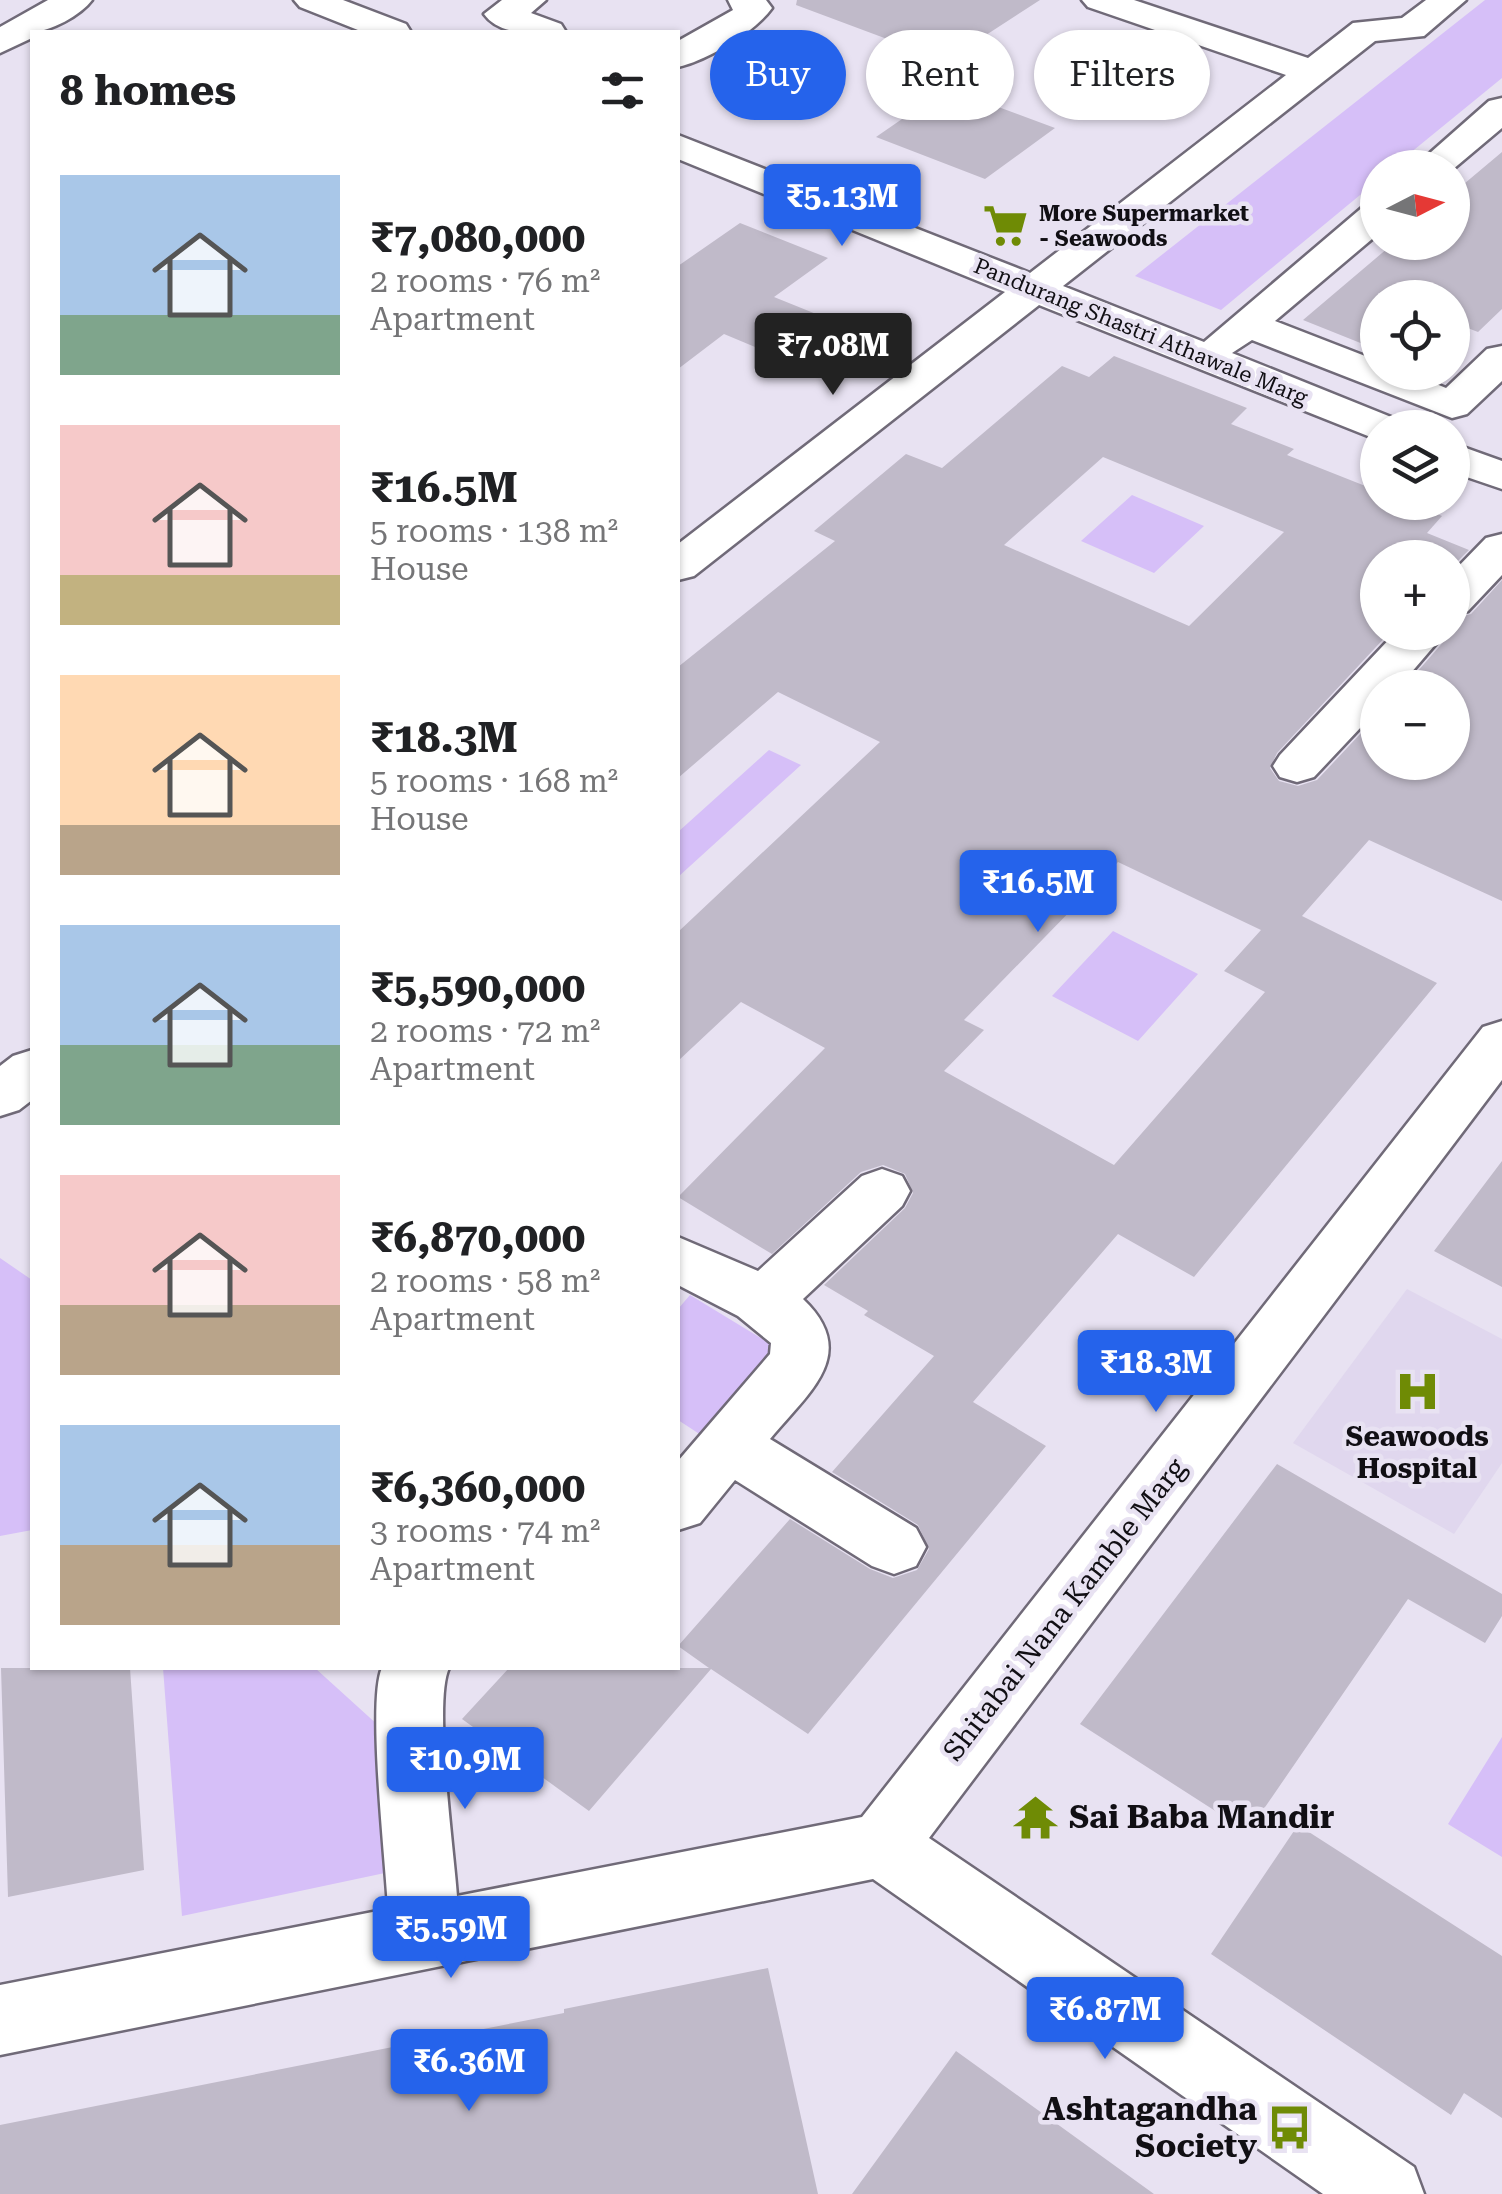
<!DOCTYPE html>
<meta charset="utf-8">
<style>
body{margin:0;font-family:"Roboto Serif",serif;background:#f2f2f2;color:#202124;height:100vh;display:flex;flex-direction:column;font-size:38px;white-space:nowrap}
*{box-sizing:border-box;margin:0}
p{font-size:32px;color:#757577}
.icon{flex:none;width:55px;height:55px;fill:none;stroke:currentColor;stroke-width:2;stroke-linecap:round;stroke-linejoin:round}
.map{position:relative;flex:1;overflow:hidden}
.sheet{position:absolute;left:30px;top:30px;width:650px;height:1640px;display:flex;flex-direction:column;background:#fff;border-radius:0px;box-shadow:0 2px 8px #0004}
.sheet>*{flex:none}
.guide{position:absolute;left:710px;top:30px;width:640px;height:90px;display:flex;gap:20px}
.needle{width:65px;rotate:84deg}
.tools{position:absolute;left:1360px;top:150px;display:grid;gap:20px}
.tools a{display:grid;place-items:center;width:110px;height:110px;border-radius:50%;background:#fff;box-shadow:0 2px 8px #0004;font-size:50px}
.price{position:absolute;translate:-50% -85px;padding:0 22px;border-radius:10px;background:#2563eb;color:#fff;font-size:32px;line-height:65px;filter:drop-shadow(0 2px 5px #0008)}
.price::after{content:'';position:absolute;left:50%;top:60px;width:30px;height:22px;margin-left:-15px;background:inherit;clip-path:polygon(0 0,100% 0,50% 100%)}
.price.selected{background:#222;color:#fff}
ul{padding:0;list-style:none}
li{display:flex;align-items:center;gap:30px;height:250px;padding:0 30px}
li span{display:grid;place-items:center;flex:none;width:280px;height:200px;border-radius:0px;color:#555}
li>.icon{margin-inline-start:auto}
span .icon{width:120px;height:120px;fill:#fffc;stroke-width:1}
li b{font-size:42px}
h2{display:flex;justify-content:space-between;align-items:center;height:120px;padding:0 30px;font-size:42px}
.chip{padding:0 35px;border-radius:45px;background:#fff;box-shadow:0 2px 8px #0004;font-size:35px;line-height:90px}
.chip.selected{background:#2563eb;color:#fff}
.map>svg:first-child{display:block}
</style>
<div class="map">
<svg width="1502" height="2194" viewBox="0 0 1502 2194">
<rect width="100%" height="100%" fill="#e8e2f2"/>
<path fill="#e0d7ee" d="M1407 1289 1502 1339V1463L1454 1534 1293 1443Z"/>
<path fill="#d6bff8" d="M1485 0H1502V78L1393 167 1378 168 1377 181 1221 310 1135 276Z
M1132 495 1204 526 1154 573 1081 541Z
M769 750 801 765 678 877V832Z
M1113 931 1198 974 1138 1041 1052 996Z
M0 1258 32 1280V1530L0 1536Z
M690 1295 779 1349 701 1435 678 1420V1309Z
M163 1668H315L390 1736 399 1870 182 1916Z
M1502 1737V1857L1448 1824Z"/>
<path fill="#c0bac9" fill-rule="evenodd" d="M797 0H1040L946 61 796 5Z
M947 88 1055 128 985 179 876 137Z
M1502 152V309L1478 332 1452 322V298H1388L1378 293V350L1303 320 1395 242H1452V194Z
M740 223 828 258 774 297 831 320 781 358 724 334 678 369V266Z
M1114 356 1247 408 1231 424 1294 449 1287 455 1378 491V502H1408L1442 516 1427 533 1469 550 1452 567V558H1378V632H1390L1277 753 1270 768 1279 781 1298 786 1317 780 1378 715V762H1452V688H1403L1452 632V619L1471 614 1502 580V901L1369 840 1302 916 1437 983 1194 1277 1118 1234 973 1402 1046 1446 808 1734 711 1669 589 1811 462 1719 509 1668H709L678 1646 790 1519 870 1569 893 1578 917 1570 929 1549 918 1525 832 1472 934 1356 864 1315 868 1311 824 1285 905 1208 913 1193 905 1174 883 1165 861 1172 772 1254 678 1197 825 1048 741 1002 678 1061V932L880 742 778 692 678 778V667L835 541 814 531 906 454 942 468 1062 366 1089 377ZM1103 457 1284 532 1189 626 1004 545ZM1118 862 1261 930 1224 971 1265 992 1114 1165 944 1071 984 1030 964 1020Z
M1502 1161V1287L1434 1251Z
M1277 1464 1502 1594V1616L1485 1643 1408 1599 1248 1832 1080 1724Z
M1 1668H130L144 1870 8 1897Z
M1298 1825 1502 1956V2118L1464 2093 1451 2115 1211 1954Z
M768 1968 818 2194H0V2125L564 2013V2009Z
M956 2051 1154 2194H852Z"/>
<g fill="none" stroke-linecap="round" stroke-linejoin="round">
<defs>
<path id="minor" d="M48 0H92C81 15 50 32 32 32V38L0 53V27Z
M294 0H343L406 24 411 32H363L300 7Z
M502 0H546L531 13 561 24 566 32C541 33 501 38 484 14Z
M728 0H766L772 8C754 33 707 60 678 67V41L733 10Z
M1082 0H1134L1308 58 1353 23 1402 18 1426 0H1466L1424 36 1375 41 1063 286 1204 342 1364 206 1378 202V234L1275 321 1378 361V372H1407L1446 388 1487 349 1502 346V381L1467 414 1452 418 1252 340 1232 353 1396 419 1402 428H1378V440L1039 305 694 576 678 580V544L1005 292 678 159V135L1030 273 1286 75 1088 7Z
M1502 98V128L1452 170 1413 168 1489 101Z
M1452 443 1502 461V489L1452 472Z
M1502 534V575L1468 611 1452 615V573L1486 538Z
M1396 632H1446L1398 688H1378V709L1314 777 1297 782 1280 777 1273 766 1280 755Z
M1502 1021V1080L929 1838 1414 2167 1424 2194H1323L873 1879 0 2055V1985L388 1909C386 1864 367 1700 382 1668H449C433 1701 454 1851 457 1896L862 1817 1483 1027Z
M32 1050V1100L19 1110 0 1116V1066L13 1056Z
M882 1169 902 1176 910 1191 902 1206 803 1299C861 1354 808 1393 770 1439L916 1528 926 1547 916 1566 894 1574 872 1566 735 1480 700 1523 678 1530V1461L770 1354 771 1343 738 1316 678 1285V1237L758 1271 862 1176Z"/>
</defs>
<use href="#minor" stroke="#706a78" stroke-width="5"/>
<use href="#minor" fill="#fff" fill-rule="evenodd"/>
</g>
<defs>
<symbol id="supermarket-bare" viewBox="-9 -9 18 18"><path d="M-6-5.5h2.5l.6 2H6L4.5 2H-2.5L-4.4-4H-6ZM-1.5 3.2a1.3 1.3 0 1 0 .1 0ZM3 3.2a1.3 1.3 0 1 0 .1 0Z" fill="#6f8b05" stroke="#e8e2f2" stroke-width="2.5" paint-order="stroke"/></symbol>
<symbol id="hospital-bare" viewBox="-9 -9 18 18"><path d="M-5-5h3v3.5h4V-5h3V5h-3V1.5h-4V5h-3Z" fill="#6f8b05" stroke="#e8e2f2" stroke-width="2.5" paint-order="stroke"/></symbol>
<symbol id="temple-bare" viewBox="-9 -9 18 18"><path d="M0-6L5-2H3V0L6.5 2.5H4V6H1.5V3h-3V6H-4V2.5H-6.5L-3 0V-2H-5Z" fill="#6f8b05" stroke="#e8e2f2" stroke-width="2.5" paint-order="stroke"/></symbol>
<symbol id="bus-bare" viewBox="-9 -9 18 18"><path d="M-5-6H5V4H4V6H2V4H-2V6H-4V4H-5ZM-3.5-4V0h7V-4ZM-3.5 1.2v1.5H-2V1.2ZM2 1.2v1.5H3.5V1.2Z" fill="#6f8b05" stroke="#e8e2f2" stroke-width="2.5" paint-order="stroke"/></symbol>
</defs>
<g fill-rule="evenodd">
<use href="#supermarket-bare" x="974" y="194" width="63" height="63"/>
<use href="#hospital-bare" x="1386" y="1360" width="63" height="63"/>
<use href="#temple-bare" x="1004" y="1786" width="63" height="63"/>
<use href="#bus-bare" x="1258" y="2096" width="63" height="63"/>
</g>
<g text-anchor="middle" stroke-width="9" stroke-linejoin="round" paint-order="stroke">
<g font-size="22" font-weight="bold" fill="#110f14" stroke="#e8e2f2" text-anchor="start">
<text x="1039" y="221">More Supermarket<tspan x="1039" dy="25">- Seawoods</tspan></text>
</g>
<g font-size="22" fill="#110f14" stroke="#e8e2f2">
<text transform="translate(1141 331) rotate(22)" y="8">Pandurang Shastri Athawale Marg</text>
</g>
<g font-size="28" font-weight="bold" fill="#110f14" stroke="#e8e2f2">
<text x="1417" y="1446">Seawoods<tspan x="1417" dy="32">Hospital</tspan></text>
</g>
<g font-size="28" fill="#110f14" stroke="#e8e2f2">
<text transform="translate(1064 1609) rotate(-52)" y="10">Shitabai Nana Kamble Marg</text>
</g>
<g font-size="32" font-weight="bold" fill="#110f14" stroke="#e8e2f2" text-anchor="start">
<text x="1069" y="1828">Sai Baba Mandir</text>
<text x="1257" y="2120" text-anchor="end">Ashtagandha<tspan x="1257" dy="37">Society</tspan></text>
</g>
</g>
</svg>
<div class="tools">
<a><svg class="needle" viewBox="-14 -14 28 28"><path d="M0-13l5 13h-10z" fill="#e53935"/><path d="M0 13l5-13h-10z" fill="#757577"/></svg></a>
<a><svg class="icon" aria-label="locate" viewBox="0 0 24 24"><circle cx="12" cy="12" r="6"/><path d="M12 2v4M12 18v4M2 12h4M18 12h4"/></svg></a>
<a><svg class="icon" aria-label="layers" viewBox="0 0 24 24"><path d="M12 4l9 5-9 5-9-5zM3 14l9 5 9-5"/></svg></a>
<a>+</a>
<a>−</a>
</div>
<b class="price" style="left:842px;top:249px">₹5.13M</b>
<b class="price selected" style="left:833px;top:398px">₹7.08M</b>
<b class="price" style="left:1038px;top:935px">₹16.5M</b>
<b class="price" style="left:1156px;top:1415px">₹18.3M</b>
<b class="price" style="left:465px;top:1812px">₹10.9M</b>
<b class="price" style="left:451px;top:1981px">₹5.59M</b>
<b class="price" style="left:1105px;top:2062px">₹6.87M</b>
<b class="price" style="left:469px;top:2114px">₹6.36M</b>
<div class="guide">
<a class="chip selected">Buy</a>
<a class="chip">Rent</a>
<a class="chip">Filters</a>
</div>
<section class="sheet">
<h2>8 homes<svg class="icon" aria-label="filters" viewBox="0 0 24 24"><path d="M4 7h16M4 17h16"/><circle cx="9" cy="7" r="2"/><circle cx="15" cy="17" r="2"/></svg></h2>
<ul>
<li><span style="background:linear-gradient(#a9c7e8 70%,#7fa58c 0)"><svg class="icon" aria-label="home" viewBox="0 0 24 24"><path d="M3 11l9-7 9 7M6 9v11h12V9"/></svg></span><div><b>₹7,080,000</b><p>2 rooms · 76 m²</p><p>Apartment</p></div></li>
<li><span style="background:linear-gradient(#f6c9c9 75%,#c2b280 0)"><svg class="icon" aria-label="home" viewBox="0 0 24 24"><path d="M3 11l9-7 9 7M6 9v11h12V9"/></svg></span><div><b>₹16.5M</b><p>5 rooms · 138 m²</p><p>House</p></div></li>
<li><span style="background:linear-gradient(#ffd9b3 75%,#b9a48a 0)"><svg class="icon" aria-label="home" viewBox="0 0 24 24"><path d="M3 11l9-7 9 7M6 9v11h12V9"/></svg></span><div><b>₹18.3M</b><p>5 rooms · 168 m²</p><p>House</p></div></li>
<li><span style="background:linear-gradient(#a9c7e8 60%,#7fa58c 0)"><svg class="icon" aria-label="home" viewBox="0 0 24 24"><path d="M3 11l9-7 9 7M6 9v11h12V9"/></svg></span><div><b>₹5,590,000</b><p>2 rooms · 72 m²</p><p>Apartment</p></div></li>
<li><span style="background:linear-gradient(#f6c9c9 65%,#b9a48a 0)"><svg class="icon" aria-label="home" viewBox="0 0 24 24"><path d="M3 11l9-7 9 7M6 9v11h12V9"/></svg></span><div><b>₹6,870,000</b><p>2 rooms · 58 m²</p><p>Apartment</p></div></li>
<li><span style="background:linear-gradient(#a9c7e8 60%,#b9a48a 0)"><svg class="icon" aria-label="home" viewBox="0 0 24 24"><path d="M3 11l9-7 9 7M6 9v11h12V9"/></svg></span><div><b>₹6,360,000</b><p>3 rooms · 74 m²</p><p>Apartment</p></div></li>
</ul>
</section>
</div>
